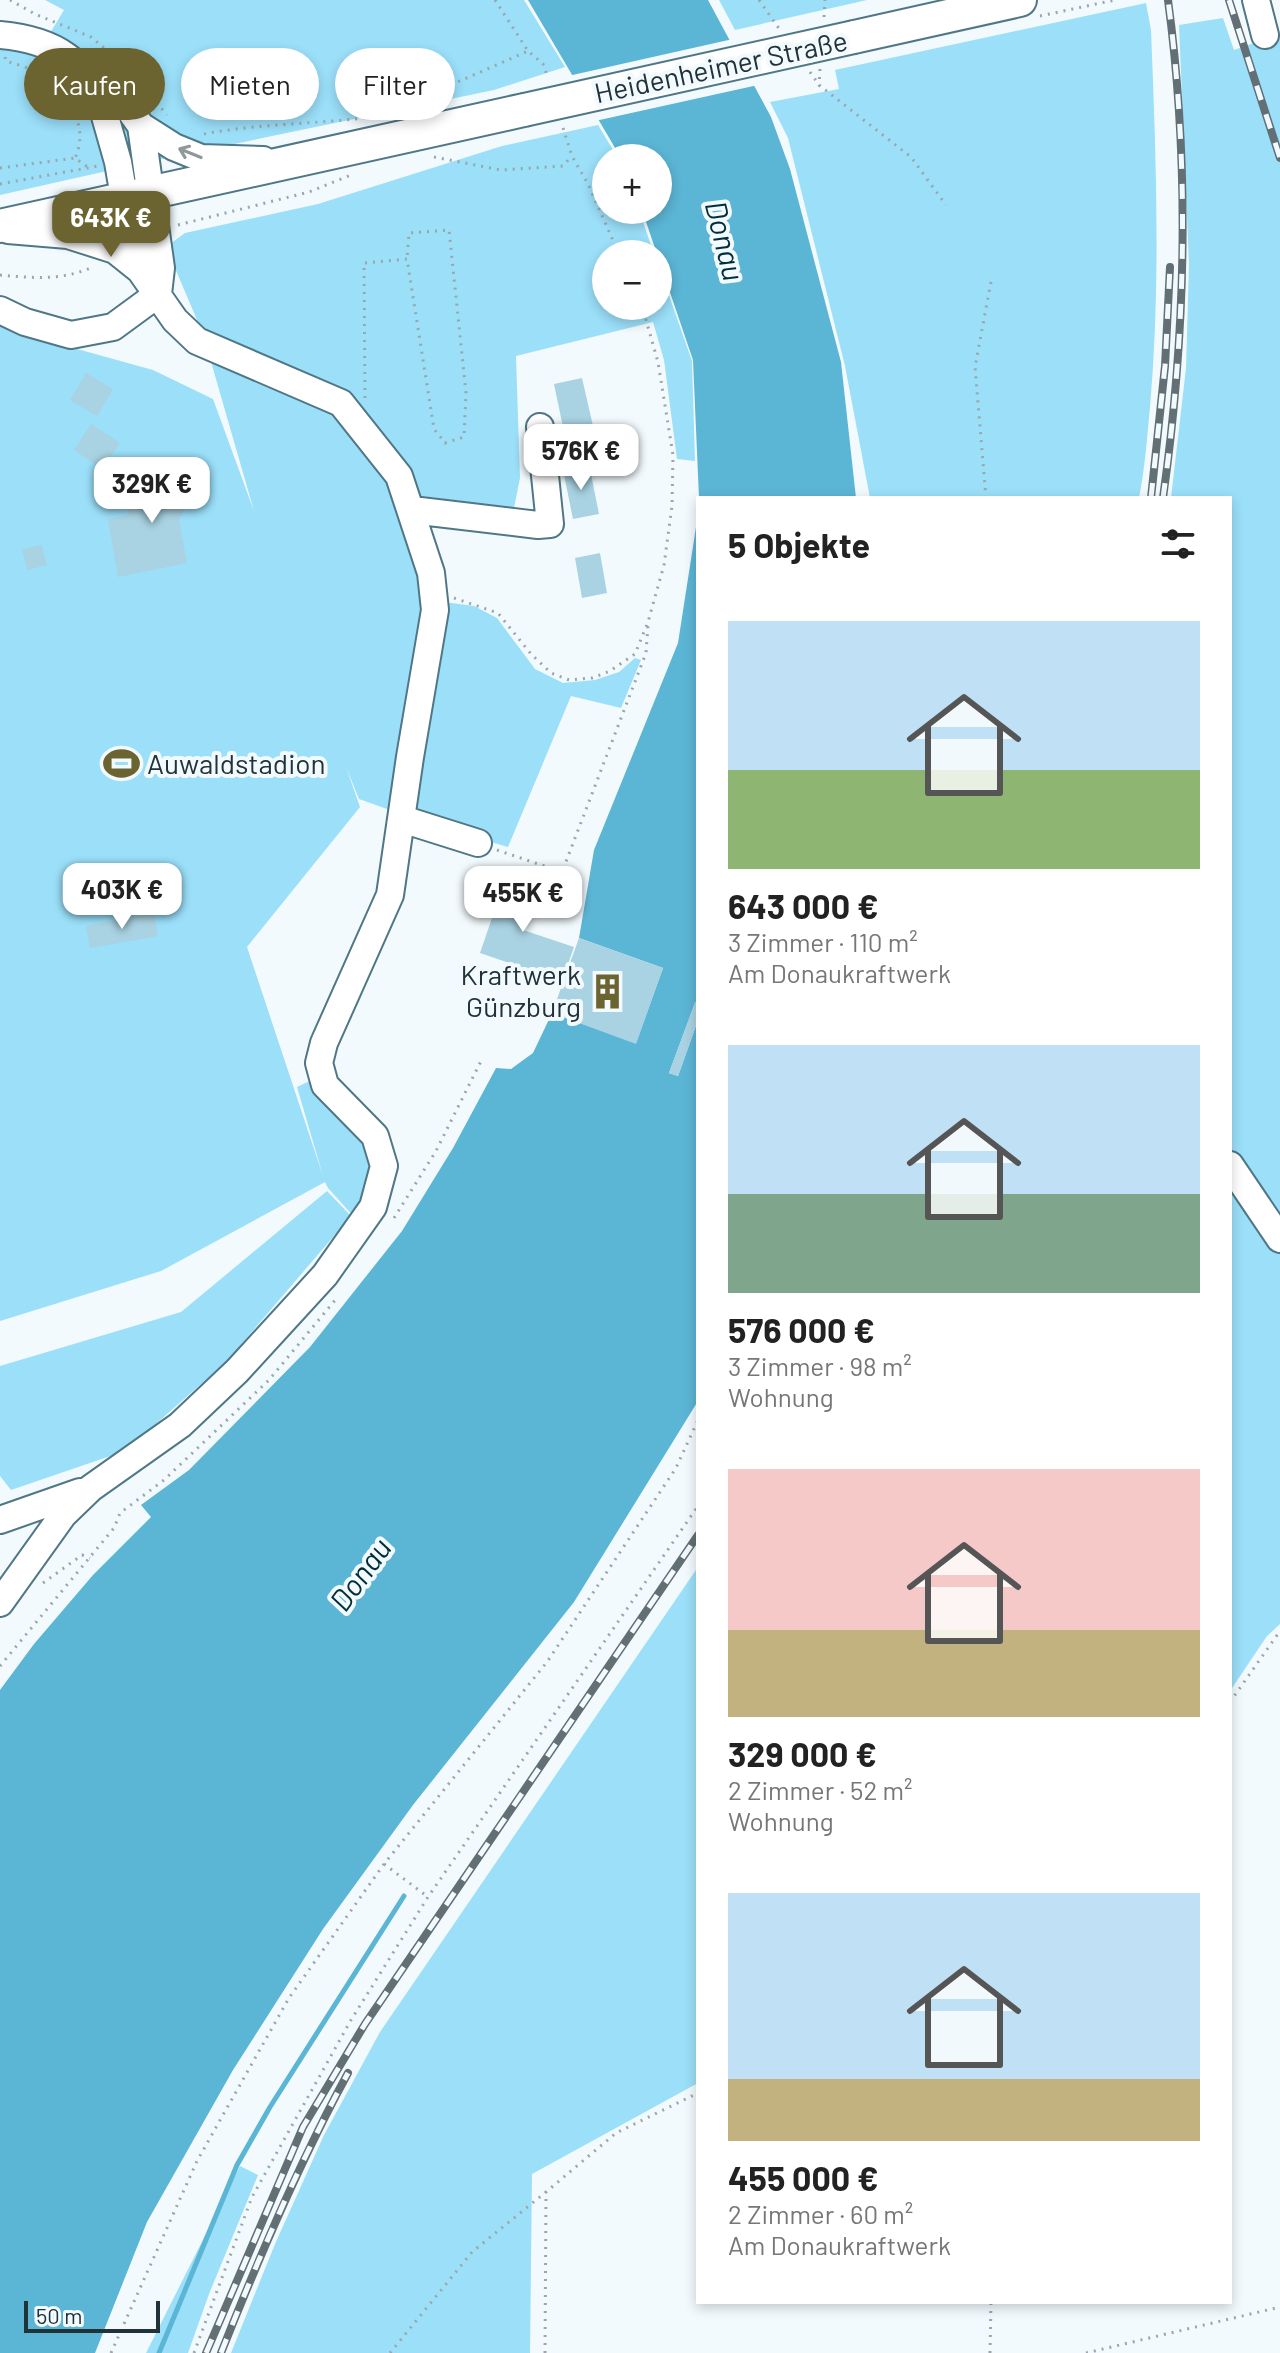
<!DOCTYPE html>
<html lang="de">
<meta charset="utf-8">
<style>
body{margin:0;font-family:Barlow,sans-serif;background:#f6f6f6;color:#222;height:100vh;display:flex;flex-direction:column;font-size:30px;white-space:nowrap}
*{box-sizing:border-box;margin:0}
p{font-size:26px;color:#767676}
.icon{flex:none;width:44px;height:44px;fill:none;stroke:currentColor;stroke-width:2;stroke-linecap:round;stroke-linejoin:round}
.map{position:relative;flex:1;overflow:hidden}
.side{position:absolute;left:696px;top:496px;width:536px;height:1808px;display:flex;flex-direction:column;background:#fff;border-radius:0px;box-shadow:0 4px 12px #0003}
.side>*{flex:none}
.top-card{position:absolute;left:24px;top:48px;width:552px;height:72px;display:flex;gap:16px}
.tools{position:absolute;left:592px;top:144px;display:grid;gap:16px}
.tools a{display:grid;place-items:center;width:80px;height:80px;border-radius:50%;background:#fff;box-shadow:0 4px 12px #0003;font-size:40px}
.scale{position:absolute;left:24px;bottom:20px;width:136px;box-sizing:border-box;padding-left:8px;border:4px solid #213238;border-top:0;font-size:22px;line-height:28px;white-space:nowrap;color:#213238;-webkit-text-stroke:6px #f2fafd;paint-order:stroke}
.price{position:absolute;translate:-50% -68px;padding:0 18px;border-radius:16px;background:#fff;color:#222;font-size:26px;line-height:52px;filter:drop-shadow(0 2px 4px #0008)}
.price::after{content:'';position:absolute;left:50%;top:48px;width:24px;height:18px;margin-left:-12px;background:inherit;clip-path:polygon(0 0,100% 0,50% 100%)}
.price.selected{background:#6c6430;color:#fff}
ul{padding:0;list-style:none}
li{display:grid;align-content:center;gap:16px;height:424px;padding:0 32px}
li span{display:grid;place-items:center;height:248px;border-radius:0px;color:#555}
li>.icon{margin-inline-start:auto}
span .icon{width:144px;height:144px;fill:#fffc;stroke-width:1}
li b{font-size:34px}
h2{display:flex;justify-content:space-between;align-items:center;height:96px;padding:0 32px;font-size:34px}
.pill{padding:0 28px;border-radius:36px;background:#fff;box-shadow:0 4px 12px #0003;font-size:28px;line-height:72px}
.pill.selected{background:#6c6430;color:#fff}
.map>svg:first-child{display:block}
</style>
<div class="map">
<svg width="1280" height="2353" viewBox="0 0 1280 2353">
<rect width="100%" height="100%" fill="#f2fafd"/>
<path fill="#9bdff9" d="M45 0H524L565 67 494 90 147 162 0 195V29L49 35 64 10Z
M719 0H867L735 30Z
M1146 3 1151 30C1156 156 1161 281 1150 407 1147 438 1145 468 1139 498H870L845 366 788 138 770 102 839 89 835 70Z
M1223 18 1234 50 1280 34V1624L1267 1636 1230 1691V498H1171L1186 368 1189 264 1179 25Z
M598 125 618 158H606V210H639L654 254H606V306H658V264L692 361 695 461 677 459 664 360 653 322 516 356 520 478 514 508 412 495 428 603 390 810 359 799 346 767 360 807 247 947 323 1176 297 1087 316 1078 359 1125 370 1158V1188L355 1218 328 1188 325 1182 161 1271 0 1321V321L41 339 153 370 213 399 254 511 203 334 166 247 185 233 318 204 502 146Z
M444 602 474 606 497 618 535 669 563 683 595 680 619 672 635 658 641 660 621 708 571 696 508 847 420 821 408 809Z
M327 1191 351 1216 226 1362 125 1451 11 1490 0 1476V1366L181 1312Z
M698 1567V2083L532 2174 530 2353H231L275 2244 324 2135 380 2032Z
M240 2166 258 2175 209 2294 188 2353H146Z"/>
<path fill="#5bb5d4" d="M528 0H708L771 117 790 169 841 362 856 498H699L693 360 642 210H658V158H621Z
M698 514V1003H695L669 1073 678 1076 698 1020V1401L574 1602 413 1805 323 1929 233 2070 147 2222 95 2353H0V1690L34 1644 93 1575 151 1517 141 1505 189 1470 310 1347 402 1231 453 1148 496 1068 511 1069 533 1053 552 1013 636 1043 663 968 579 938 594 850 678 643Z"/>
<path fill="#f2fafd" d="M733 39 758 85 595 121 568 76Z"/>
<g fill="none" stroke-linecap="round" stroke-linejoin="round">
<path stroke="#5bb5d4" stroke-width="5" d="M159 2353 237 2165 270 2107 404 1896"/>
</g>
<path fill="#a9d2e2" d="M86 373 113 389 97 416 70 400Z
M582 378 593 426 564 432 554 384Z
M91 424 120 443 102 469 74 450Z
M157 461 195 488 179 520 187 563 118 577 108 519 129 515 127 507Z
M589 464 599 514 573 519 563 470Z
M42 545 47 565 27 570 22 549Z
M600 553 607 593 582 598 575 558Z
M507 874 539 884 523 930 574 947 562 981 480 953Z
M154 913 158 936 90 948 86 926Z
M579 938 663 968 636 1044 552 1013Z
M695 1002 698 1003V1020L678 1076 669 1073Z"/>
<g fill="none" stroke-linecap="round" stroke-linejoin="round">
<defs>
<path id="minor" d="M1256 0 1265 35
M0 35C22 37 48 43 66 56 76 63 86 73 95 81
M141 126 174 147 201 158 263 160
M8 230 68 235 115 250 140 270
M0 310 25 322 71 335 113 327 158 294
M412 510 538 525 550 524 540 427
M402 819 478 843
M1230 1165 1280 1239
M0 1520 80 1492
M0 1603 63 1515 91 1488 180 1425 237 1371 325 1275 373 1207 384 1166 375 1136 325 1085 319 1063 324 1043 390 895 410 757 435 610 431 573 399 476 341 403 197 341 175 320 140 270 131 237 118 162 95 81 119 95 141 126 161 268 158 294"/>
<path id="major" d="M854 37 1020 0
M0 226 524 110"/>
</defs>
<use href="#minor" stroke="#507785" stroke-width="30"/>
<use href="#major" stroke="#507785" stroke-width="36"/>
<path stroke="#9aa6aa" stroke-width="3" stroke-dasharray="2 6" stroke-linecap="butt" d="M10 0 35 14 91 37 120 61 135 79
M495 0 528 51 543 64 548 78
M759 0 780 30
M1040 16 1115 0
M824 17 825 0
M5 57 6 61C15 64 27 67 36 72 65 90 91 124 75 158
M820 69 819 85 911 157 946 205
M810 72 819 85
M141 84 167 115
M385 114 528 51
M563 128 572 156 588 184 619 254
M204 134C257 124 311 124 364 118
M434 157 501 170 563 166 572 156
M0 168 75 158 89 168
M0 184 98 166
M178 225 309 192 351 175
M0 275C31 278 65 281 94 266
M365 398 364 263 407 259 434 429 445 443 464 437 466 393 449 230 409 233 407 259
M986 498 975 367 991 282
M454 598 498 613 531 654 551 673 569 680 592 678 610 671 635 654 648 622 664 565 672 506 673 455 658 362 642 306
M497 850 562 872 646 653 648 625
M394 1218 436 1151 481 1061
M43 1583 82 1555 90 1558
M0 1666 114 1528 120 1513 164 1480 269 1380 336 1299
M1230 1702 1280 1631
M384 1864 428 1897
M111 2353 197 2161 289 1998 384 1864 547 1662 676 1468 698 1420
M194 2353 252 2197 351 2020 428 1897 698 1506
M390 2353 472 2252 546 2192
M545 2353 546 2192 616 2133 698 2093
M990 2353 991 2302
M1086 2353 1280 2307"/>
<use href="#minor" stroke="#fff" stroke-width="26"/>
<use href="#major" stroke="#fff" stroke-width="32"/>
<defs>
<path id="rail" d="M1229 0 1280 158
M1151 498 1165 366 1170 267
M1163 498C1186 334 1190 165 1168 0
M206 2353 303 2127 365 2024 698 1535
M221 2353C259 2257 299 2163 348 2073"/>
</defs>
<use href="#rail" stroke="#627075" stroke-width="8"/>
<use href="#rail" stroke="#f2fafd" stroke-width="5" stroke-dasharray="15" stroke-linecap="butt"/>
<defs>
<path id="major-bridge" d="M524 110 854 37"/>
</defs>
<use href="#major-bridge" stroke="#507785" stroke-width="36" stroke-linecap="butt"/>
<use href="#major-bridge" stroke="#fff" stroke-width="32"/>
</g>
<defs><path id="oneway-shaft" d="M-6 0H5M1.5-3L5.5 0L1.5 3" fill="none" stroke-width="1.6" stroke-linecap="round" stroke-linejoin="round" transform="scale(2)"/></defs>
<use stroke="#90989c" href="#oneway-shaft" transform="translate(190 153) rotate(-158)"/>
<defs>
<symbol id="stadium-bare" viewBox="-9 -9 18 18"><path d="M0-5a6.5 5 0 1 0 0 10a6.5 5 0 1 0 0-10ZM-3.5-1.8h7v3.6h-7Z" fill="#6c6430" stroke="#f2fafd" stroke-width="2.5" paint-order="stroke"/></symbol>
<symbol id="building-bare" viewBox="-9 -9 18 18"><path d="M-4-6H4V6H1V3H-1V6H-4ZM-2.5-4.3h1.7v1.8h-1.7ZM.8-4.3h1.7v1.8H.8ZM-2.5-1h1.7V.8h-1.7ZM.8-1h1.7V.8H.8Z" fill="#6c6430" stroke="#f2fafd" stroke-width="2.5" paint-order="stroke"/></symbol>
</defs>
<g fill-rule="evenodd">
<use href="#stadium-bare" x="96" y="738" width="51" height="51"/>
<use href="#building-bare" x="582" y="966" width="51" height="51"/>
</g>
<g text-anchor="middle" stroke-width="8" stroke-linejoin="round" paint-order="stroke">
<g font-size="28" fill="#213238" stroke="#f2fafd">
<text transform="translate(721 67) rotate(-12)" y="10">Heidenheimer Straße</text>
</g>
<g font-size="28" fill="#213238" stroke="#f2fafd" text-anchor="start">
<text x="147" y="774">Auwaldstadion</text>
<text x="581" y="985" text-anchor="end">Kraftwerk<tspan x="581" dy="32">Günzburg</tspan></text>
</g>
<g font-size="30" font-style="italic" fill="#022e3b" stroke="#f2fafd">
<text transform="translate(724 241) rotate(76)" y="10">Donau</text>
<text transform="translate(361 1575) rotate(-54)" y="10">Donau</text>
</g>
</g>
</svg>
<div class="tools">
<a>+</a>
<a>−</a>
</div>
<div class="scale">50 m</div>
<b class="price selected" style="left:111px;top:259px">643K €</b>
<b class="price" style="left:581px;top:492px">576K €</b>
<b class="price" style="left:152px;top:525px">329K €</b>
<b class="price" style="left:122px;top:931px">403K €</b>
<b class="price" style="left:523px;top:934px">455K €</b>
<div class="top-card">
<a class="pill selected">Kaufen</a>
<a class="pill">Mieten</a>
<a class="pill">Filter</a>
</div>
<section class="side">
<h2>5 Objekte<svg class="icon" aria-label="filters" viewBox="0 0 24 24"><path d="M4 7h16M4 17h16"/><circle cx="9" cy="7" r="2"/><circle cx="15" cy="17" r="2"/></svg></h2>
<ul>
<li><span style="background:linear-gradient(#bfe0f5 60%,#8fb573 0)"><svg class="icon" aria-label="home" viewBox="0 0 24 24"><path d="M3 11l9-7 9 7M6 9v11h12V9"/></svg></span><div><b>643 000 €</b><p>3 Zimmer · 110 m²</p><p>Am Donaukraftwerk</p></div></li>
<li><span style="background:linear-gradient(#bfe0f5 60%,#7fa58c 0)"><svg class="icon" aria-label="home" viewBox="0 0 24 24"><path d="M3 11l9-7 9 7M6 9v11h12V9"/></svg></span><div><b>576 000 €</b><p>3 Zimmer · 98 m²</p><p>Wohnung</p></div></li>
<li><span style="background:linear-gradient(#f6c9c9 65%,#c2b280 0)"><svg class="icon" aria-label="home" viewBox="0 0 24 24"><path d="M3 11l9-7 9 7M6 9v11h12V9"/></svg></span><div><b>329 000 €</b><p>2 Zimmer · 52 m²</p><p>Wohnung</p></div></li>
<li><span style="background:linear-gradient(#bfe0f5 75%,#c2b280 0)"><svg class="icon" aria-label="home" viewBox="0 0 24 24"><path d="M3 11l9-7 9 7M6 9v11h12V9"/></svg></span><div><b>455 000 €</b><p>2 Zimmer · 60 m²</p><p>Am Donaukraftwerk</p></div></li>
</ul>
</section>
</div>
